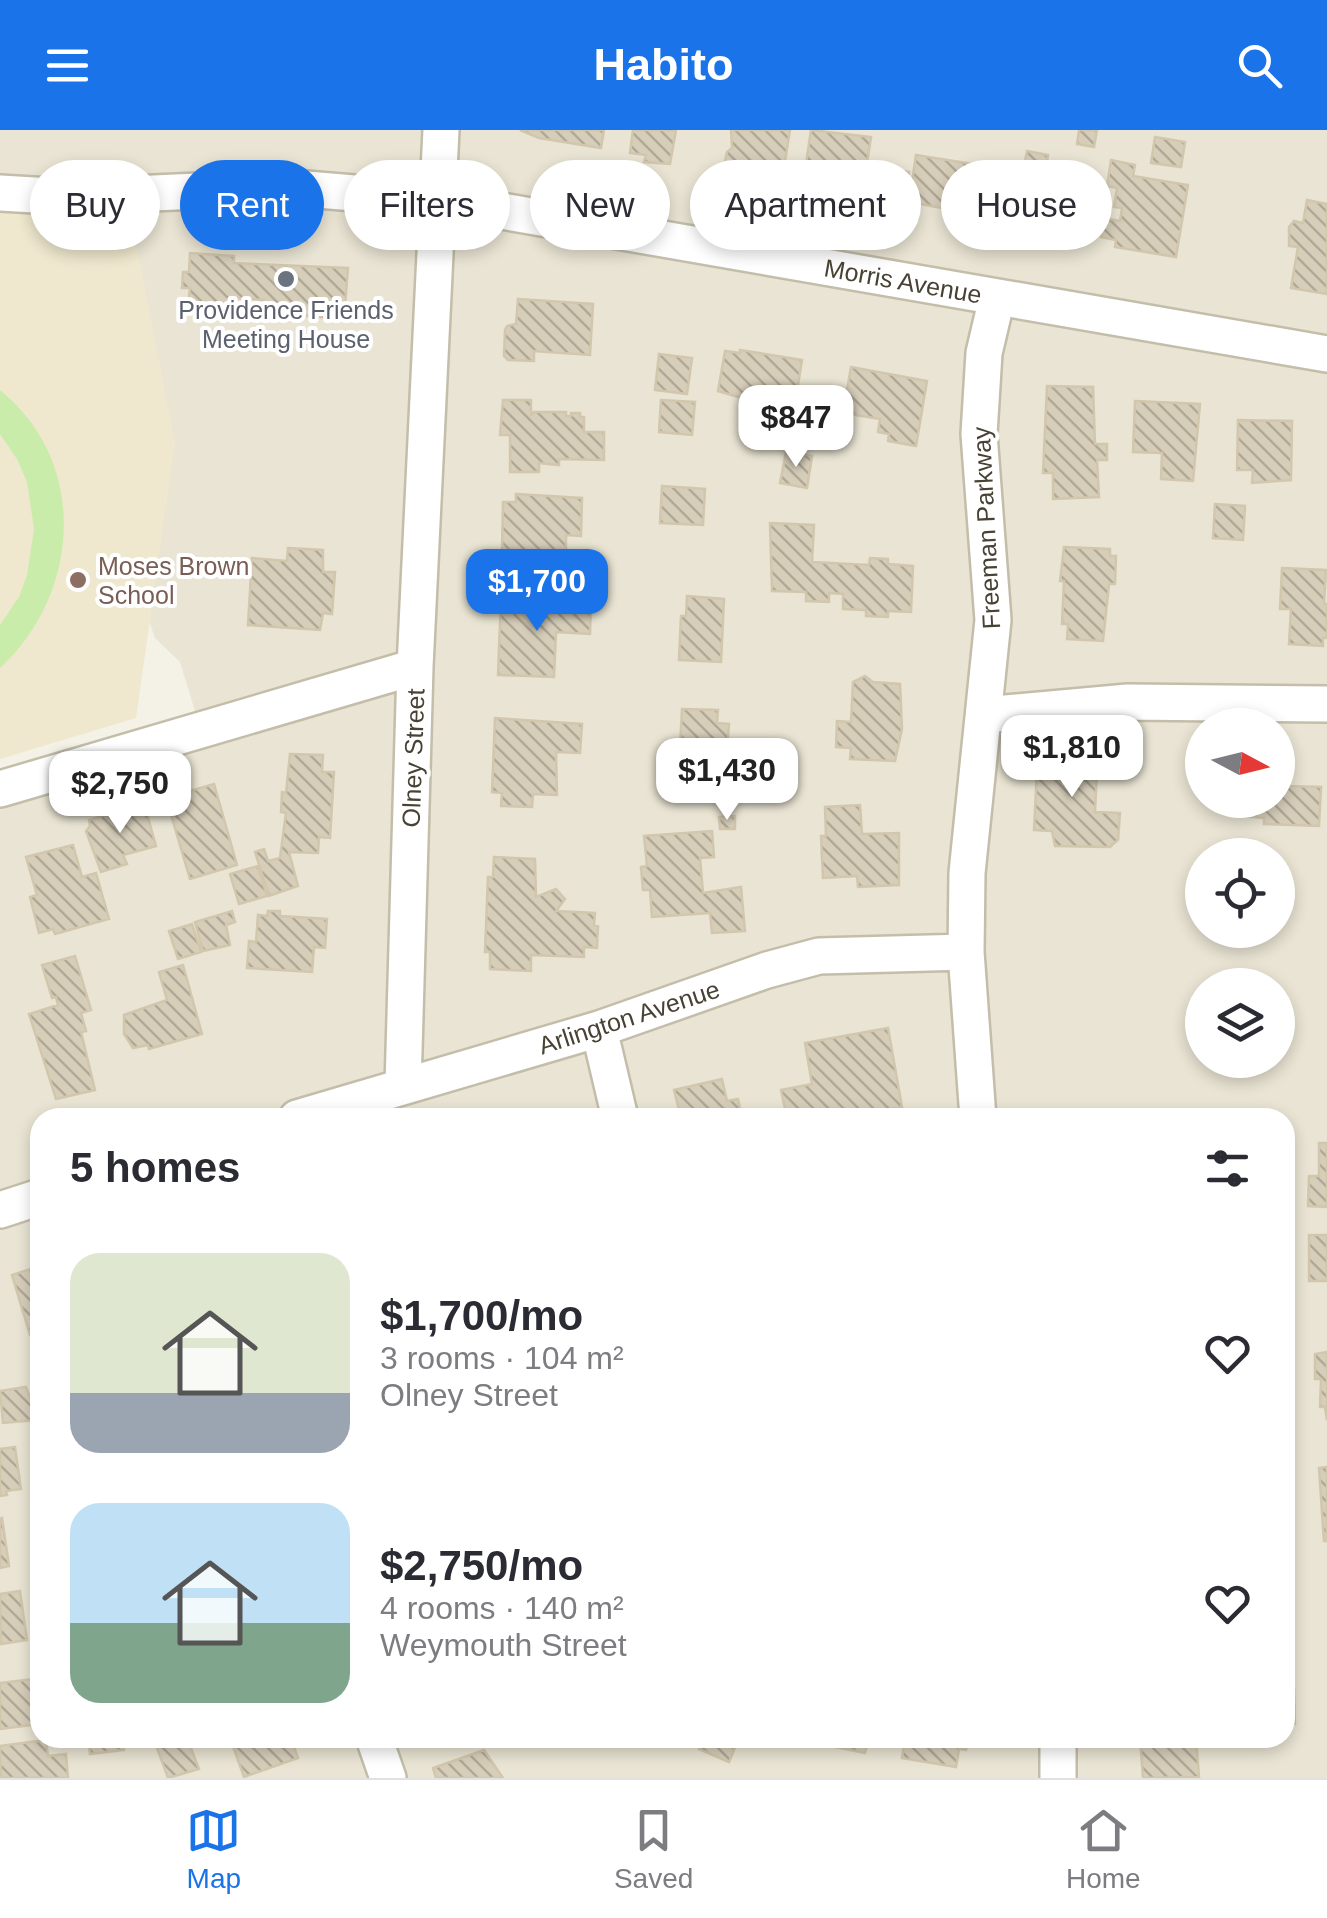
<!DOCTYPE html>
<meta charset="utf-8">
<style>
body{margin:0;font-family:Helvetica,sans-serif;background:#f7f7f7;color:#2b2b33;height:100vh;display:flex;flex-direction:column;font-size:38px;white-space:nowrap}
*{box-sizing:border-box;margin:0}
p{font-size:32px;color:#7c7c81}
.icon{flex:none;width:55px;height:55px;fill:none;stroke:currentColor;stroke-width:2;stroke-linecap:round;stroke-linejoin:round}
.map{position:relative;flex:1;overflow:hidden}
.panel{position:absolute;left:30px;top:978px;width:1265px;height:640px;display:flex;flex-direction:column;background:#fff;border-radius:30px;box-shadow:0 5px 15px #0003}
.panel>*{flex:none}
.banner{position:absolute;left:30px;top:30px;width:1268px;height:90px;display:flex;gap:20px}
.needle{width:65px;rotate:97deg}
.fabs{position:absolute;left:1185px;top:578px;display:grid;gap:20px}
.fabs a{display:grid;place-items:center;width:110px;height:110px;border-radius:50%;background:#fff;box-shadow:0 5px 15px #0003;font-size:50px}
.price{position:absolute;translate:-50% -85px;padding:0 22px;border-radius:20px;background:#fff;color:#222;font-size:32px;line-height:65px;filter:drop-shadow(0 2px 5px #0008)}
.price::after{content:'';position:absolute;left:50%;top:60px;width:30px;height:22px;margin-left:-15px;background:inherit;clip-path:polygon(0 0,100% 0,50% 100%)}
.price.selected{background:#1a73e8;color:#fff}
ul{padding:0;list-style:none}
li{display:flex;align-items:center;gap:30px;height:250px;padding:0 40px}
li span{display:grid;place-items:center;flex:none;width:280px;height:200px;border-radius:30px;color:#555}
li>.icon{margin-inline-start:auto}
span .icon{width:120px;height:120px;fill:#fffc;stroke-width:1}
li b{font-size:42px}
h2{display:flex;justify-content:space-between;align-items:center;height:120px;padding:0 40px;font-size:42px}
.tag{padding:0 35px;border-radius:45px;background:#fff;box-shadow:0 5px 15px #0003;font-size:35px;line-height:90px}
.tag.selected{background:#1a73e8;color:#fff}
header{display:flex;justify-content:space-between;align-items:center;height:130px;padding:0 40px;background:#1a73e8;color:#fff;font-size:45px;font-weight:700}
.dock{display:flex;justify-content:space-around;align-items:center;height:140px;border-top:2px solid #e1e1e2;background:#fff;font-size:28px;color:#7c7c81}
.dock a{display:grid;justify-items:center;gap:5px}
.dock .selected{color:#1a73e8}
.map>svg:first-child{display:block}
</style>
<header><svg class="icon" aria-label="menu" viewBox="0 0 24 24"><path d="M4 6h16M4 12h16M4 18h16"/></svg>Habito<svg class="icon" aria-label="search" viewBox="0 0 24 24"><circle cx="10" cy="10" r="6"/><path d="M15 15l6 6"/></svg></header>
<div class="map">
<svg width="1327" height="1648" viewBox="0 0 1327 1648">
<defs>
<pattern id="building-back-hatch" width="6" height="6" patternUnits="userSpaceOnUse" patternTransform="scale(2.5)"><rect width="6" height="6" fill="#d7ceba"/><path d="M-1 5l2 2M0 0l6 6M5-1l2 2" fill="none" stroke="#b0a998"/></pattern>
</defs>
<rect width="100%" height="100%" fill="#f4f1e6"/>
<path fill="#e9e4d3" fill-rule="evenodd" d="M0 0H1327V1648H0V657L200 597 180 532 155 508 0 67ZM1202 595H1278V670H1202ZM1202 725H1278V800H1202ZM1202 855H1278V930H1202ZM40 988H1285V1608H40Z"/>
<path fill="#efe8ce" d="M0 78 133 97 175 312 136 588 0 629Z"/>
<path fill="#caecab" d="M0 260C90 333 80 464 0 538V495L19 467 27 445 34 399 27 352 17 329 0 304Z"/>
<path fill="url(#building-back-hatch)" stroke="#d2c7ad" stroke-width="2.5" d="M520 0H604L601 18 539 8Z
M633 0H676L670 34 644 32 646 25 630 23Z
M731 0H790L782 50 776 49 775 59 732 52 734 42 728 40 725 32 727 22 732 18Z
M811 0 871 7 864 52 858 51 856 63 803 54Z
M1079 0H1097L1094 17 1077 14Z
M1155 7 1185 12 1181 37 1151 33Z
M1027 21 1048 25 1045 48 1076 53 1070 104 1012 95Z
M916 25 1004 39 996 88 909 72Z
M1111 30 1135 35 1133 46 1188 55 1176 127 1115 117 1116 110 1101 107 1103 88 1120 91 1122 78 1114 77 1117 58 1107 56Z
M875 36 909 42 902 81 869 75Z
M1307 70 1327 74V164L1291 158 1298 117 1289 116V97L1294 91 1303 93Z
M190 123 234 126V133L348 138 344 189 263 183 264 170 234 168 233 179 188 176 190 158H182L183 142H189Z
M518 169 593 174 590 225 534 221V231L508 230 504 226 505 200 507 196 516 194Z
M740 220 802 230 791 298 773 295 774 288 767 287 769 276 718 261 725 221 740 223Z
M659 224 692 228 687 264 655 260Z
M851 237 927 251 916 316 888 311 889 304 878 302 880 289 843 283Z
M1047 256 1093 257 1095 314H1107V330H1097L1099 367 1053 369V343H1043Z
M503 270H531V285L534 282H566V286H571V283H580V287H584V302H604V330L559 329V335L539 333V342H510V305H500Z
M661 270 695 272 692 305 659 302Z
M1135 271 1200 274 1193 351 1161 349 1162 323 1133 322Z
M1238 290 1292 291 1291 350 1252 353 1253 340H1237Z
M786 322 812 326 807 358 780 353Z
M662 356 705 359 703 395 660 393Z
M516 364 582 368 581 406 566 405V421H546L545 436H520L521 420H502L503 372H516Z
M1215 374 1245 376 1243 410 1213 408Z
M770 393 814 395 812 432 869 435 870 428 888 429V434L913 436 911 482 888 481V487L866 486V480L843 479V464L829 463V472L806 471V462L772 461Z
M1064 417 1110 419V426H1116L1115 454H1109L1103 511 1067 509 1068 494H1062L1064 451H1060Z
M288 418 323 420V442H335L332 484 323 483 320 500 248 495 252 428 287 431Z
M1282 438 1326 440 1324 474H1327V508H1323V516L1289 514 1291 479H1280Z
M687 466 724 469 721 532 679 530 681 486H686Z
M501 468 591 473 590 504 556 502 554 547 498 545Z
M865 546 873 552 900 554 902 599 895 631 850 629 851 618 836 617 837 591 851 592 853 552Z
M682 579 718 580 717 593 729 594 727 620 680 617Z
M495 588 582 594 580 623 556 622 557 665 533 664 532 677 501 676 502 663 492 662Z
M1038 619 1098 622 1095 682 1120 683 1118 710 1110 717 1055 716 1052 701 1034 700Z
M290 624 323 625 322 642H334L330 708 319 707 318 723 289 722 298 756 269 766 255 722 264 719 268 731 280 728 286 683 281 682 282 662 286 663Z
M1278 632 1288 633 1287 656 1321 657 1319 696 1264 694V688L1240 686V675L1217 674V670H1278Z
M188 654 190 661 214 654 237 735 190 749 166 668 170 667 167 660Z
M144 673 156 716 123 725 127 734 101 742 86 701 90 696 89 690Z
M860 675 862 704 899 703V755L858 757 857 746 823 748 821 706H826L825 677Z
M735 686V699H720L719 687Z
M712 701 714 727 700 728 703 763 741 757 745 801 712 803 710 783 652 787 650 760H643L641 737 647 736 644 706Z
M73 715 82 747 96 743 109 789 55 804 53 799 39 803 30 767 37 765 26 727Z
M494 727 535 729 536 767 556 759 565 769 556 781 595 783 594 795 598 796 597 818 584 817V827L531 825V841L490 839V822H485L488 747H493Z
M258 736 267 766 239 774 230 744Z
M232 781 235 792 226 795 230 815 203 821 195 792Z
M268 781H280V786L327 789 325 818 314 817 312 842 247 838 249 811 256 812 258 785 267 786Z
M192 794 201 822 178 829 169 801Z
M75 826 91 880 81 883 86 901 81 902 95 960 56 969 29 884 58 875 56 867 52 868 42 835Z
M183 835 202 904 149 919 148 915 133 918 124 904V885L167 870 159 842Z
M888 898 902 977 847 988H787L781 960 812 954 805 913Z
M722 949 727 971 738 969 742 988H681L674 960Z
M1319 1013H1327V1077L1308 1076 1309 1046H1319Z
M1309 1105H1327V1151H1309Z
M40 1136V1202L30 1205 12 1145Z
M1327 1222V1290L1325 1277H1320L1321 1249H1315V1224Z
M26 1257 38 1290 3 1293 0 1261Z
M15 1317 21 1359 6 1361 7 1365 0 1366V1319Z
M1327 1337V1411H1324L1319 1338Z
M2 1388 9 1436 0 1438V1389Z
M1285 1459H1290L1291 1489 1285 1490Z
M20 1461 27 1510 1 1514 0 1464Z
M35 1549 40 1594 0 1599V1553Z
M1294 1559 1295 1594H1285V1560Z
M88 1608H122L124 1620 90 1624Z
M187 1608 199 1639 168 1648 157 1618Z
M230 1608H291L298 1628 244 1647Z
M704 1608H739L729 1632 699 1619Z
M818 1608H869L865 1623 816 1613Z
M905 1608H969L966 1620 959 1619 956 1637 902 1628Z
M1140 1608H1196L1199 1647 1143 1648Z
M46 1610 48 1626 66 1624 68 1648H1L0 1616Z
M484 1620 503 1648H436L433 1638Z"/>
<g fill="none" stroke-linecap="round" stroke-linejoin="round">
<defs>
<path id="minor" d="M0 63 68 67 282 57 438 70 1327 224
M984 585 1128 572 1327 574
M0 659 415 537
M599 899 620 988
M403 956 415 537 441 0
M297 988 599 899 767 840 819 826 966 822
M978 988 966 822 967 743 993 490 979 304 984 223 997 168
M0 1080 40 1067
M374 1608 388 1648
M1058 1608V1648"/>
</defs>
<use href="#minor" stroke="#c3bdaa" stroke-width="40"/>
<use href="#minor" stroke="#fff" stroke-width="35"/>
</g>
<circle fill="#6b7280" stroke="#fff" stroke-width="4" cx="286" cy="149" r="10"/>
<circle fill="#8d6e63" stroke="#fff" stroke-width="4" cx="78" cy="450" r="10"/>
<g text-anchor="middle" stroke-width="8" stroke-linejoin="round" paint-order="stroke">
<g font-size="25" fill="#474234" stroke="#fff">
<text transform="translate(903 151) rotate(10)" y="9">Morris Avenue</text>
<text transform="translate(986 398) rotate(-93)" y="9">Freeman Parkway</text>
<text transform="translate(413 628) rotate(-88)" y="9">Olney Street</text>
<text transform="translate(629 887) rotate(-18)" y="9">Arlington Avenue</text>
</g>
<g font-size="25" fill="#5b616d" stroke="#fff">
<text x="286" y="189">Providence Friends<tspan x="286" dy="29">Meeting House</tspan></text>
</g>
<g font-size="25" fill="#785e54" stroke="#fff" text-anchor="start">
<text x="98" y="445">Moses Brown<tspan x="98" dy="29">School</tspan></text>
</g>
</g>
</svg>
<div class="fabs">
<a><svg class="needle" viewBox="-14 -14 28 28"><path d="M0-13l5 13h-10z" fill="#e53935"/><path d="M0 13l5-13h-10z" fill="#7c7c81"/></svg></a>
<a><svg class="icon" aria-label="locate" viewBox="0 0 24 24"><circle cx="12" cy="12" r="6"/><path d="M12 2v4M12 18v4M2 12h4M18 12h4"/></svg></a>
<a><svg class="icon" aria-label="layers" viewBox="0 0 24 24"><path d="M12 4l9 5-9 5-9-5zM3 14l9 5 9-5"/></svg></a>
</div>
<b class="price" style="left:796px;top:340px">$847</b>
<b class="price selected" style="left:537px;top:504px">$1,700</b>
<b class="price" style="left:1072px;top:670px">$1,810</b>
<b class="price" style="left:727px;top:693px">$1,430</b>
<b class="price" style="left:120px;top:706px">$2,750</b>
<div class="banner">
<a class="tag">Buy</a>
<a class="tag selected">Rent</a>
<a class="tag">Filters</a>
<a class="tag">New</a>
<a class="tag">Apartment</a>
<a class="tag">House</a>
</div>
<section class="panel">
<h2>5 homes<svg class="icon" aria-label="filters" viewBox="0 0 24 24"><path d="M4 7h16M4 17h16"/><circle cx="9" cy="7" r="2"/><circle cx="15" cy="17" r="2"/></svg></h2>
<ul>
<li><span style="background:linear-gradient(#dfe7d0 70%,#9aa5b1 0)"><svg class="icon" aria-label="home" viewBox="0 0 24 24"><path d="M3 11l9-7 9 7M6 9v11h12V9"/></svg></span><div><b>$1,700/mo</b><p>3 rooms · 104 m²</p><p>Olney Street</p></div><svg class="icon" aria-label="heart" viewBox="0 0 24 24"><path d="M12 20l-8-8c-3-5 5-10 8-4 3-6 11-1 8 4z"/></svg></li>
<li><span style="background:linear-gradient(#bfe0f5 60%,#7fa58c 0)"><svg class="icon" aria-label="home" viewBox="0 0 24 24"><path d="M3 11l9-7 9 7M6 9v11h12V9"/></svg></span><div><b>$2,750/mo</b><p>4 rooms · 140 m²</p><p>Weymouth Street</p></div><svg class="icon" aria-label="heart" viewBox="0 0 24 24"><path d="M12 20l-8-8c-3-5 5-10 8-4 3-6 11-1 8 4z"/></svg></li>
</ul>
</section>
</div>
<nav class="dock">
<a class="selected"><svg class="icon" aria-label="map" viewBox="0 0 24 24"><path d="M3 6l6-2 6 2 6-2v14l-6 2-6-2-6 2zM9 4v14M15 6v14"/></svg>Map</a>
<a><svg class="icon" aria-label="saved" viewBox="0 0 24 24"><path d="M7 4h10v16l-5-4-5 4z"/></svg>Saved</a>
<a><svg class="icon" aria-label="home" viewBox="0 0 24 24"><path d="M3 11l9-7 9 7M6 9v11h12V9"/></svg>Home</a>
</nav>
